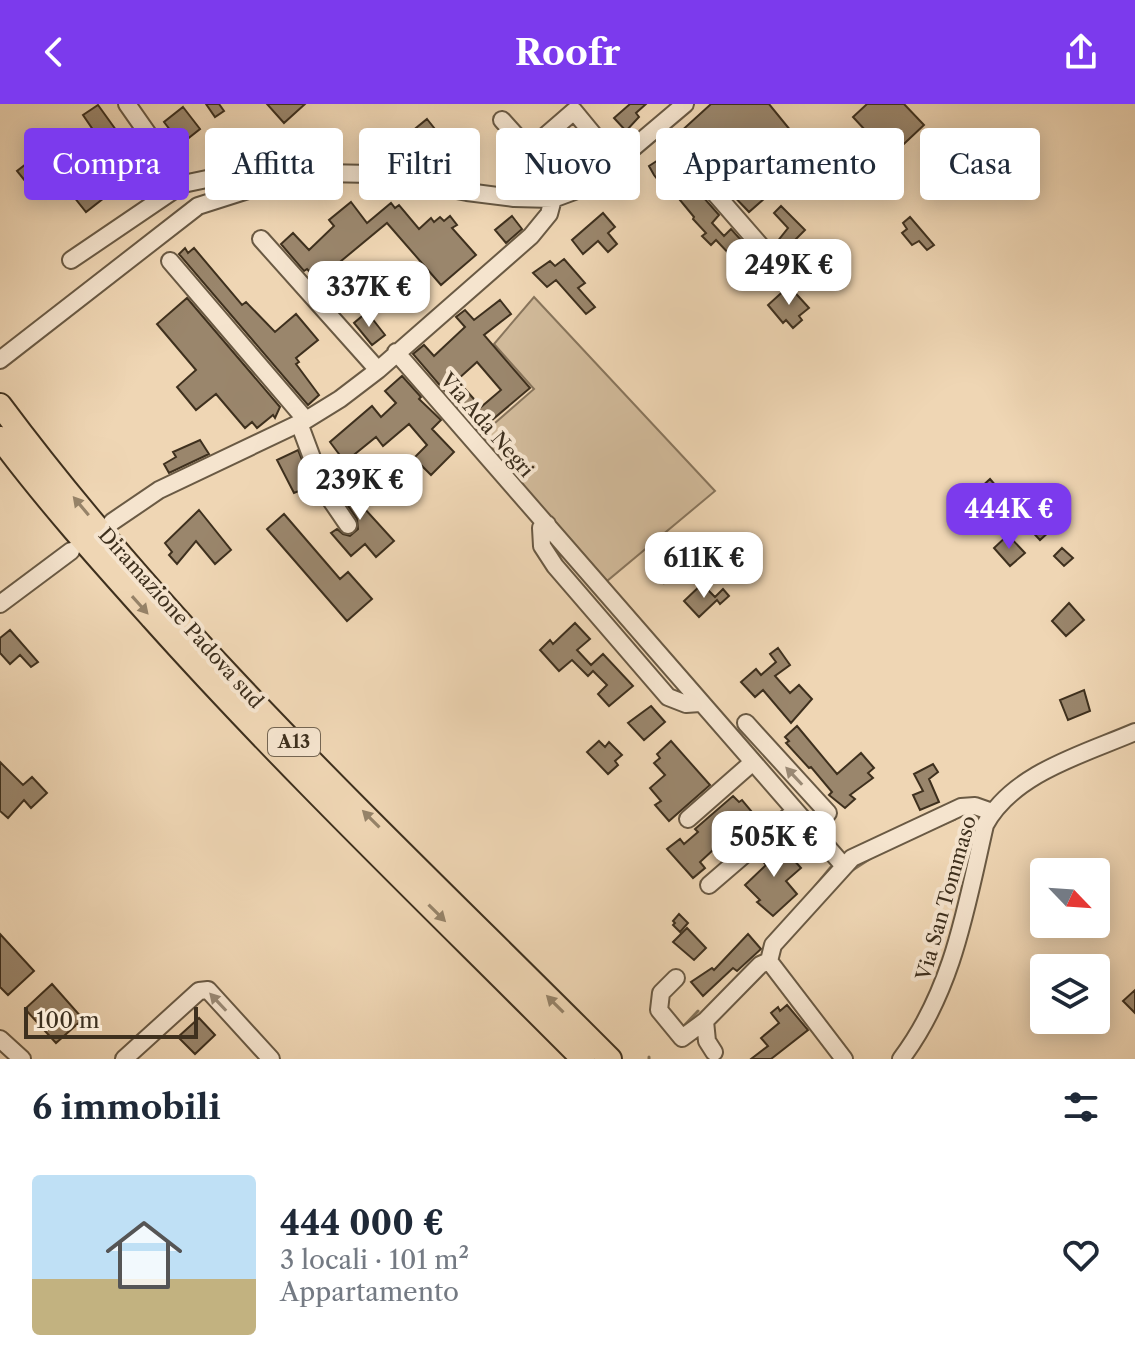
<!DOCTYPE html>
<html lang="it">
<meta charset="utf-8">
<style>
body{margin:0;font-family:"Libre Caslon Text",serif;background:#f6f6f7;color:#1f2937;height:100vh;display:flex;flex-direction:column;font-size:30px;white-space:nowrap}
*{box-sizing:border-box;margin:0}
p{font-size:26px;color:#747a83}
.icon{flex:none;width:44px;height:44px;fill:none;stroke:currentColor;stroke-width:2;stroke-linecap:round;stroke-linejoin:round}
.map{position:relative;height:955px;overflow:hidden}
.details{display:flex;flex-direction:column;background:#fff;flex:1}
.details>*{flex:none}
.banner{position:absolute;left:24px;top:24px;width:1088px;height:72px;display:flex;gap:16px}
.needle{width:52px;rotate:115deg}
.controls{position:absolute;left:1030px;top:754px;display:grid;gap:16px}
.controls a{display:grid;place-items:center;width:80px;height:80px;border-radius:8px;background:#fff;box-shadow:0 4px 20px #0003;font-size:40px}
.scale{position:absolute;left:24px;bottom:20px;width:174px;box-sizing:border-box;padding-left:8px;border:4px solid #3e301e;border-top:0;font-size:22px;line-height:28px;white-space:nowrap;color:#3e301e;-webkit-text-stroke:6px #f5e4ce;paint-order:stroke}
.price{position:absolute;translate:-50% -68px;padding:0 18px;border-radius:16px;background:#fff;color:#222;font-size:26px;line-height:52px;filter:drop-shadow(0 2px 4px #0008)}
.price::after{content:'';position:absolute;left:50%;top:48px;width:24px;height:18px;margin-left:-12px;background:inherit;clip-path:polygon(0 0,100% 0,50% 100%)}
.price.on{background:#7c3aed;color:#fff}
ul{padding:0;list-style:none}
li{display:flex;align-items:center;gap:24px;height:200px;padding:0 32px}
li span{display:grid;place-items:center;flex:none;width:224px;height:160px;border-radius:8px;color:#555}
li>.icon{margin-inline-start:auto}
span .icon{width:96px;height:96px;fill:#fffc;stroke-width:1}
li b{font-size:34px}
h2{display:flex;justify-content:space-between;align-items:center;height:96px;padding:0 32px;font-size:34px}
.pill{padding:0 28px;border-radius:8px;background:#fff;box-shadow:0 4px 20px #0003;font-size:28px;line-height:72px}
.pill.on{background:#7c3aed;color:#fff}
header{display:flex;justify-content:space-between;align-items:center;height:104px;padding:0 32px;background:#7c3aed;color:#fff;font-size:36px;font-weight:800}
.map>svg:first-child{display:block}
</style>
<header><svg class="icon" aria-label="back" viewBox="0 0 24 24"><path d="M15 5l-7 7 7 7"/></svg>Roofr<svg class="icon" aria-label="share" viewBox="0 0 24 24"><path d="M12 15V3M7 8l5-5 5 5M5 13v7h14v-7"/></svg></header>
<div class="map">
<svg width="1135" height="955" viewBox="0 0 1135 955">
<rect width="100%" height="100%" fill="#efd6b4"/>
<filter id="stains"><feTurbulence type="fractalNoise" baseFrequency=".0025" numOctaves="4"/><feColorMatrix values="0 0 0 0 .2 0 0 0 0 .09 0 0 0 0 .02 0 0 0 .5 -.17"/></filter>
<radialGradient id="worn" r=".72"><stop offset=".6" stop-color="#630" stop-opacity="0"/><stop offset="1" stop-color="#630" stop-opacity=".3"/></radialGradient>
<path fill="#d1ba9a" stroke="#88755c" stroke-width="2" d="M534 193 715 387 607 477 480 332 534 285 494 240Z"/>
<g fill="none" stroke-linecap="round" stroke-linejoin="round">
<path stroke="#847259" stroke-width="3" d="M943 720 955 715
M851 767 871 754
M808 791 831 763
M682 924 698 907
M649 955V953"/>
</g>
<path fill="#9a866c" stroke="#3e301e" stroke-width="2" fill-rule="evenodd" d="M206 0H219L224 7 215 13Z
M267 0H305L284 19Z
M630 0H646L636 9 639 13 626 27 614 14Z
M711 0H769L804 43 793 53 789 49 779 58 750 26 731 43 755 71 748 77 765 94 749 108 727 85 742 71 745 73 730 56 725 60 704 38 693 48 678 30Z
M867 0H904L924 21 890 53 853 13Z
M98 1 129 44 113 55 83 11Z
M183 3 200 25 181 40 164 18Z
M427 15 439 30 443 27 460 49 450 57 446 52 441 55 437 50 431 54 424 46 418 50 405 33Z
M39 50 47 62 38 70 46 79 34 88 17 67Z
M666 51 719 111 712 119 724 132 731 125 758 155 752 160 757 165 750 172 716 136 711 141 702 132 706 129 693 115 694 113 666 79 662 81 654 71 649 62Z
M82 56 109 90 86 108 74 93 78 90 63 71Z
M141 58 151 70 132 86 122 75Z
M956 64 968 79 962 85 949 70Z
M351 98 367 119 391 99 395 104 399 101 419 125 431 114 434 118 440 113 444 117 450 112 457 121 452 124 476 151 441 181 387 119 329 167 325 164 315 173 307 165 304 167 281 140 293 129 309 146 334 122 329 116Z
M781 102 805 126 785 146 777 138 788 124 774 109Z
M603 109 615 123 608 129 617 140 608 148 598 137 583 150 572 136Z
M512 112 522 125 506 139 495 126Z
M910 113 934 141 927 146 919 137 912 141 902 129 907 125 903 119Z
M185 144 188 149 194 144 242 201 246 198 275 228 296 210 318 236 296 254 299 258 296 260 319 291 308 301 179 150Z
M564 155 585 179 578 184 595 203 586 210 556 176 547 183 533 169 550 157 555 162Z
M394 159 418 188 396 207 372 178Z
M789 182 809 204 799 212 802 216 793 224 786 216 783 219 768 201Z
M187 194 280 303 275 314 273 311 257 324 252 318 245 324 216 290 196 306 177 283 196 266 157 220Z
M500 196 511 210 484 231 530 284 479 327 413 250 424 241 434 252 465 223 456 213 465 206 474 216ZM477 258 501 286 481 303 457 276Z
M367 208 385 231 372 241 354 219Z
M402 272 421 293 419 295 441 316 432 325 454 348 431 371 414 354 427 341 409 320 383 342 376 333 345 358 330 338 372 302 381 313 396 299 385 287Z
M200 336 209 350 169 369 164 360 176 353 173 348Z
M298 346 318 396 312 398 306 384 294 389 277 356Z
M344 370 371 397 364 404 394 437 376 453 365 440 351 452 331 429 337 425 343 430 350 432 358 425 357 415 333 380Z
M990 375 996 382 985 392 979 385Z
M1047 400 1062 416 1040 436 1025 420Z
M199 406 231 446 215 460 196 437 177 460 169 451 172 448 165 439Z
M284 410 340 475 348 468 372 495 347 517 267 425Z
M682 430 697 448 686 457 691 463 680 473 676 468 664 479 649 458Z
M1008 431 1025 449 1010 462 994 444Z
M1062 444 1073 454 1064 462 1054 452Z
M702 480 715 493 723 485 729 492 720 500 717 496 699 513 684 497Z
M1069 499 1084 516 1066 532 1052 517Z
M575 519 590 535 577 546 591 561 603 550 633 582 609 602 598 590 607 581 593 567 588 572 572 556 559 567 540 546 550 536 553 540Z
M10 526 38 558 31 563 20 551 10 560 0 549V534Z
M778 544 790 561 775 572 790 589 799 581 812 595 791 619 763 586 755 593 741 578 756 565 761 571 776 558 770 550Z
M1084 586 1090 607 1068 616 1060 596Z
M651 602 665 618 644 636 628 619Z
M797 622 837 670 861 649 874 664 868 669 873 674 850 691 855 695 845 704 829 691 832 688 811 663 809 664 786 639 789 637 785 633Z
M599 637 605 643 609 638 622 651 615 657 618 661 608 670 587 648Z
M671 637 710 681 669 717 655 701 661 697 650 684 665 671 654 659 660 654 657 650Z
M0 658 23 681 32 673 47 689 31 704 24 696 8 714 0 707Z
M933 660 938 668 929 675 939 698 920 706 913 691 923 687 914 670Z
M733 692 739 698 742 696 757 714 754 716 758 722 721 755 713 746 700 758 705 764 693 774 667 745 680 735 684 740 698 728 695 725Z
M777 737 801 764 786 777 797 790 773 812 757 798 760 796 745 781 766 761 759 753Z
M679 810 688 819 680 828 673 821 675 819 673 817Z
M687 824 706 844 694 856 673 838Z
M0 830 34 867 8 891 0 883Z
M748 830 761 845 737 867 733 864 703 892 691 878 712 864 714 866Z
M52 880 83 915 56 939 25 905Z
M1135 886V909L1123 897Z
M787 901 808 926 771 955H751L768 942 761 934 779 919 771 909 778 903 780 907Z
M199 914 215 931 195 950 178 933Z"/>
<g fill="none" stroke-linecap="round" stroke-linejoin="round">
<defs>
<path id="minor" d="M127 0 183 80
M502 16 529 46 574 7 616 58
M658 24 766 148
M261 135 378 266
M71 156 183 80 226 71H263L276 74
M170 157 306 316
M396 248 843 761
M0 256 198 102 279 76 322 69 373 70 467 88 514 94 553 95 588 82 685 0
M299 319 324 386 348 421
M112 418 159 386 306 316 340 295 378 266 531 132 549 110 553 95
M547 420 541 424 542 442 555 462 668 593 686 600 700 599
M0 500 71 447
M746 619 828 709 810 723
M688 715 753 658
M709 781 795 707
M769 857 844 955
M676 874 661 889 659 906 682 934 705 917
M0 935 22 955
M714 948 707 937 705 917 760 861 769 857 773 841 852 754 961 703 975 702 992 708
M124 955 199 887 208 886 271 955
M901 955C953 886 966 804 985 721 1013 669 1084 650 1135 628"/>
<path id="highway" d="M0 301C178 540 400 744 610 955
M0 334C47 397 100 456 152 514 289 667 438 809 583 955"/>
</defs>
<use href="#minor" stroke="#6a5a44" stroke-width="20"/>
<use href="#highway" stroke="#3e301e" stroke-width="26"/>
<use href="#minor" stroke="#f5e4ce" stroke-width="16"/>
<use href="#highway" stroke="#efd6b4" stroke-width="22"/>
</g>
<defs><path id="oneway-solid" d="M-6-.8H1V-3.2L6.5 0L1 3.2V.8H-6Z" transform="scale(2)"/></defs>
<g fill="#968369">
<use href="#oneway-solid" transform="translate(81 402) rotate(-130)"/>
<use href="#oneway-solid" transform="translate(140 501) rotate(48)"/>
<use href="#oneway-solid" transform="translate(371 715) rotate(-135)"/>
<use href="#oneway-solid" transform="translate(437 809) rotate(45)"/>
<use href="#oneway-solid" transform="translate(555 900) rotate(-135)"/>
</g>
<g fill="#9a8a76">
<use href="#oneway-solid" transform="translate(794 672) rotate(-133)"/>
<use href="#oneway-solid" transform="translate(218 898) rotate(-133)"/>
</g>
<g text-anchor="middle" stroke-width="8" stroke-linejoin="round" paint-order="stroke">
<rect fill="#f5e4ce" stroke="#756653" stroke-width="2" x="268" y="624" width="52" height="28" rx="6"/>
<g font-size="18" font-weight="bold" fill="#3e301e">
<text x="294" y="644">A13</text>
</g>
<g font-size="20" fill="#3e301e" stroke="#f5e4ce">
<text transform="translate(487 321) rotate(49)" y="7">Via Ada Negri</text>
<text transform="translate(181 514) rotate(48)" y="7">Diramazione Padova sud</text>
<text transform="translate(946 794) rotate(-74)" y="7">Via San Tommaso</text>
</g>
</g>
<rect width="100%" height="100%" filter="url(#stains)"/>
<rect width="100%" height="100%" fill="url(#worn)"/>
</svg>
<div class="controls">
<a><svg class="needle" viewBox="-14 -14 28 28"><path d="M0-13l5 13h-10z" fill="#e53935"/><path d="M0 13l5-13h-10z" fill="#747a83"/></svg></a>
<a><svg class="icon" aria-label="layers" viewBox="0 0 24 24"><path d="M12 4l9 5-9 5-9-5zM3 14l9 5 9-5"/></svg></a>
</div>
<div class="scale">100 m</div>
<b class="price" style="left:789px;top:203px">249K €</b>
<b class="price" style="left:369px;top:225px">337K €</b>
<b class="price" style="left:360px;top:418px">239K €</b>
<b class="price on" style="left:1009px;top:447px">444K €</b>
<b class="price" style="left:704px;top:496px">611K €</b>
<b class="price" style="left:774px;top:775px">505K €</b>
<div class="banner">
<a class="pill on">Compra</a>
<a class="pill">Affitta</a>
<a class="pill">Filtri</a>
<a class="pill">Nuovo</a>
<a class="pill">Appartamento</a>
<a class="pill">Casa</a>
</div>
</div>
<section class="details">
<h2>6 immobili<svg class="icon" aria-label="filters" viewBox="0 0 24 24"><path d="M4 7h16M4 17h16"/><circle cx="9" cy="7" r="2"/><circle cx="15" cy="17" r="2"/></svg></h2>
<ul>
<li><span style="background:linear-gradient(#bfe0f5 65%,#c2b280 0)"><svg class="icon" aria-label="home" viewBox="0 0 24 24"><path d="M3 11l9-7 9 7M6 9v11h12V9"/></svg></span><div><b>444 000 €</b><p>3 locali · 101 m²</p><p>Appartamento</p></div><svg class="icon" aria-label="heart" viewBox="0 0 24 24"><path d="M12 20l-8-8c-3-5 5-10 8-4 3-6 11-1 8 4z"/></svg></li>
</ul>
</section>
